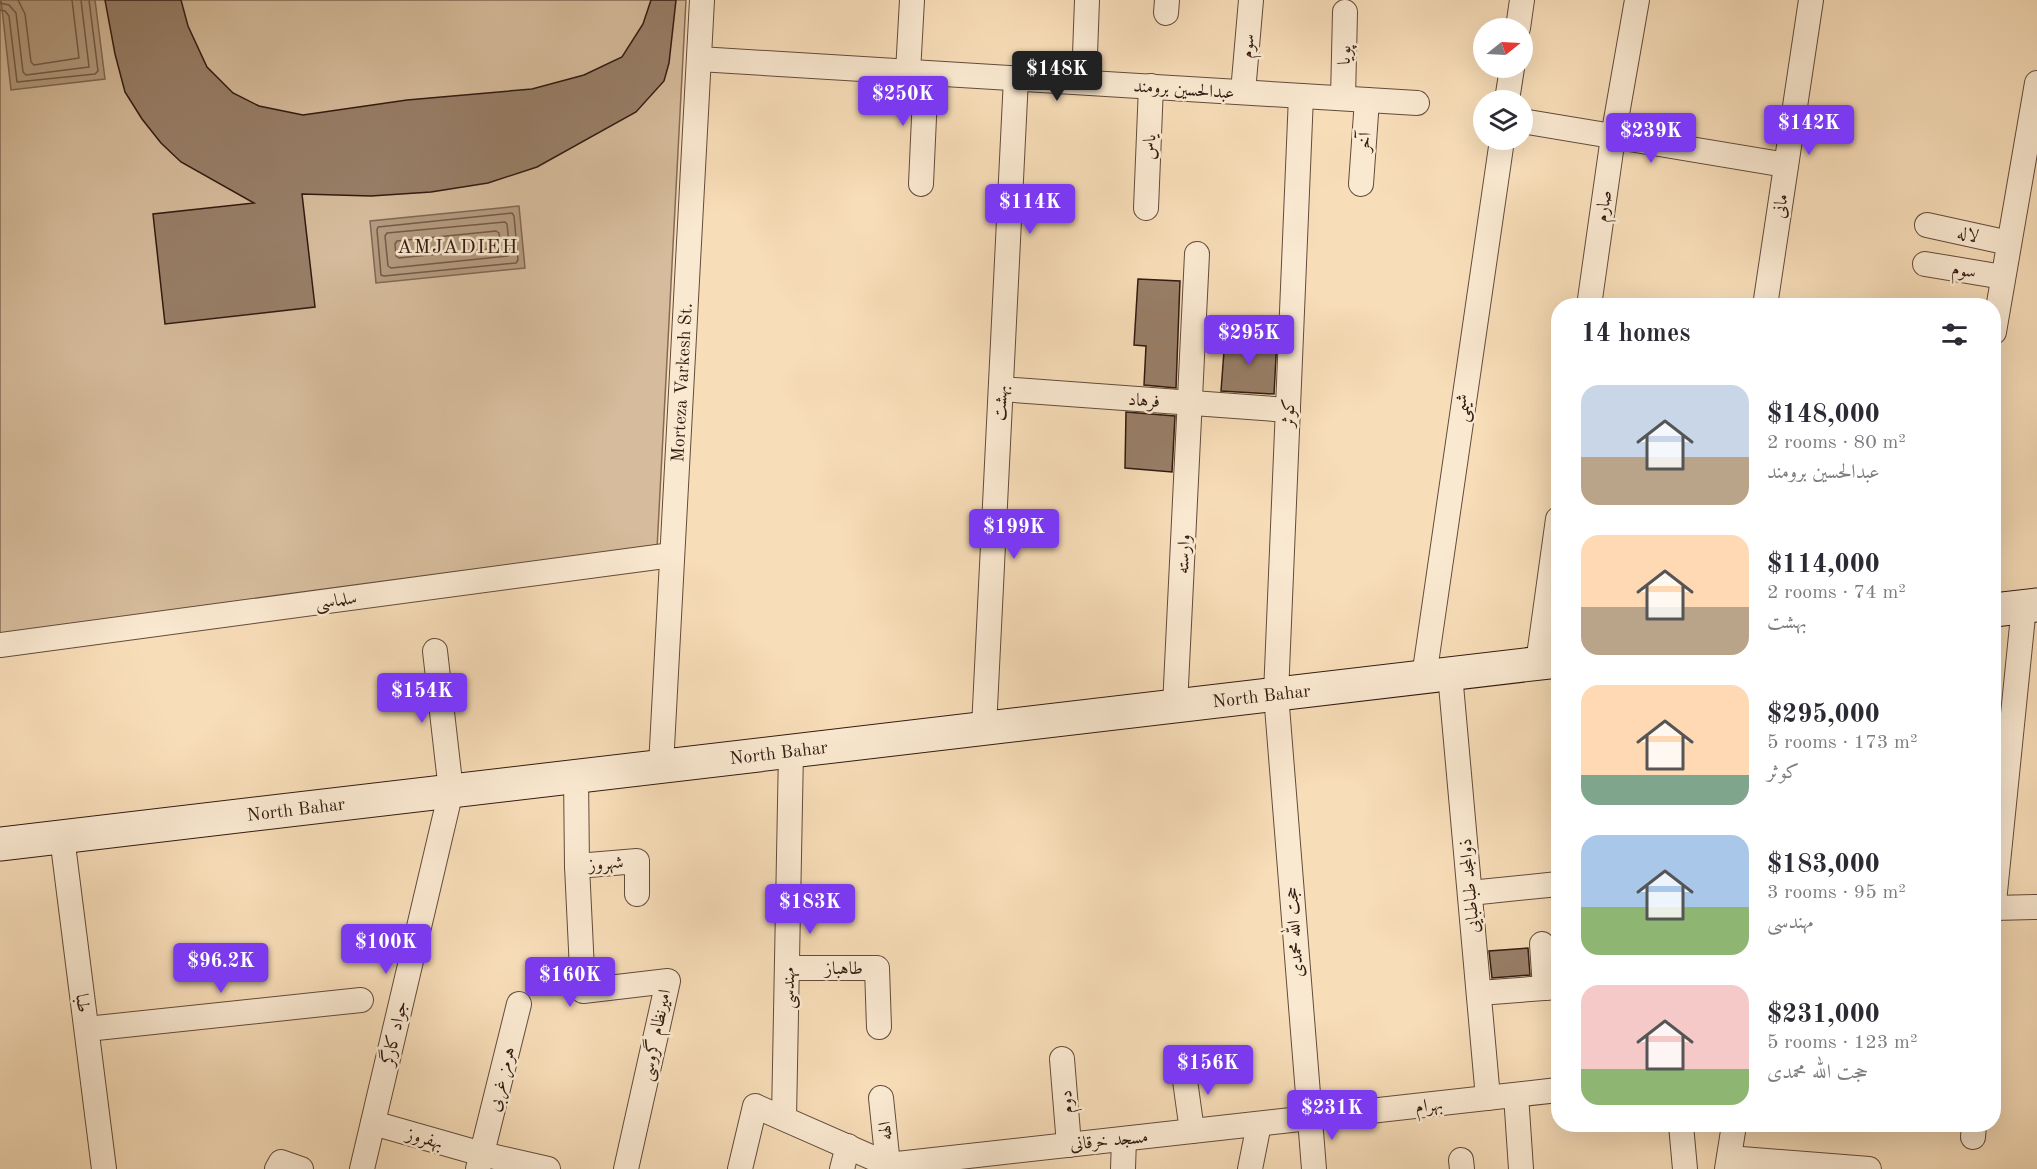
<!DOCTYPE html>
<meta charset="utf-8">
<style>
body{margin:0;font-family:"Old Standard TT",Amiri,serif;background:#f2f2f3;color:#2b2b33;height:100vh;display:flex;flex-direction:column;font-size:22px;white-space:nowrap}
*{box-sizing:border-box;margin:0}
p{font-size:20px;color:#7c7c81}
.icon{flex:none;width:33px;height:33px;fill:none;stroke:currentColor;stroke-width:2;stroke-linecap:round;stroke-linejoin:round}
.map{position:relative;flex:1;overflow:hidden}
.sheet{position:absolute;left:1551px;top:298px;width:450px;height:834px;display:flex;flex-direction:column;background:#fff;border-radius:24px;box-shadow:0 6px 24px #0002}
.sheet>*{flex:none}
.needle{width:39px;rotate:72deg}
.fabs{position:absolute;left:1473px;top:18px;display:grid;gap:12px}
.fabs a{display:grid;place-items:center;width:60px;height:60px;border-radius:50%;background:#fff;box-shadow:0 6px 24px #0002;font-size:30px}
.price{position:absolute;translate:-50% -51px;padding:0 14px;border-radius:6px;background:#7c3aed;color:#fff;font-size:20px;line-height:39px;filter:drop-shadow(0 2px 3px #0008)}
.price::after{content:'';position:absolute;left:50%;top:36px;width:18px;height:14px;margin-left:-9px;background:inherit;clip-path:polygon(0 0,100% 0,50% 100%)}
.price.active{background:#222;color:#fff}
ul{padding:0;list-style:none}
li{display:flex;align-items:center;gap:18px;height:150px;padding:0 30px}
li span{display:grid;place-items:center;flex:none;width:168px;height:120px;border-radius:18px;color:#555}
li>.icon{margin-inline-start:auto}
span .icon{width:72px;height:72px;fill:#fffc;stroke-width:1}
li b{font-size:26px}
h2{display:flex;justify-content:space-between;align-items:center;height:72px;padding:0 30px;font-size:26px}
.map>svg:first-child{display:block}
</style>
<div class="map">
<svg width="2037" height="1169" viewBox="0 0 2037 1169">
<rect width="100%" height="100%" fill="#f7ddb8"/>
<filter id="stains"><feTurbulence type="fractalNoise" baseFrequency=".00333" numOctaves="4"/><feColorMatrix values="0 0 0 0 .2 0 0 0 0 .09 0 0 0 0 .02 0 0 0 .5 -.17"/></filter>
<radialGradient id="worn" r=".72"><stop offset=".6" stop-color="#630" stop-opacity="0"/><stop offset="1" stop-color="#630" stop-opacity=".3"/></radialGradient>
<path fill="#d6bc9c" stroke="#846b56" stroke-width="1.5" d="M0 0H686L657 549 0 636Z"/>
<path fill="#b49b7f" stroke="#806753" stroke-width="1.5" d="M1 0H95L105 79 11 90Z
M519 206 525 268 376 283 370 221Z"/>
<g fill="none" stroke-linecap="round" stroke-linejoin="round">
<path stroke="#735a48" stroke-width="1.5" d="M18 0 25 14 31 62 34 65 79 58 72 0
M0 3 9 5 16 13 23 72 26 75 89 67 81 0
M0 10 5 11 9 16 17 82 95 74 98 71 89 0
M512 213 514 216 518 260 516 263 384 276 381 275 377 230 378 227Z
M505 222 507 224 510 253 508 256 391 268 388 266 385 236 387 233Z
M496 231 499 233 500 245 498 248 399 258 396 256 395 244 397 241Z"/>
</g>
<path fill="#987f68" stroke="#321a11" stroke-width="1.5" d="M105 0H181L188 26 207 67 233 93 259 106 303 115 407 100 532 89 584 75 622 57 643 24 651 0H676L669 63 664 81 636 112 537 167 488 183 431 192 371 196 302 194 315 307 165 324 153 214 254 203 181 162 161 143 142 119 125 92 115 54Z
M1138 279 1180 281 1176 388 1144 385 1146 346 1134 345Z
M1225 338 1277 339 1274 394 1221 391Z
M1126 412 1175 416 1172 472 1125 468Z
M1528 948 1530 975 1492 978 1489 951Z"/>
<g fill="none" stroke-linecap="round" stroke-linejoin="round">
<defs>
<g id="minor">
<path d="M1166 13 1167 0"/>
<path d="M1518 28 1522 0"/>
<path d="M699 59 1417 103"/>
<path d="M908 72 912 0"/>
<path d="M1084 82 1087 0"/>
<path d="M1243 92 1251 0"/>
<path d="M1301 96 1276 694 1314 1169"/>
<path d="M1343 98 1345 12"/>
<path d="M1507 100 1512 68"/>
<path d="M1522 121 1786 165"/>
<path d="M921 184 926 73"/>
<path d="M1361 184 1367 100"/>
<path d="M1146 208 1151 86"/>
<path d="M1927 225 2009 243"/>
<path d="M1925 264 2003 277"/>
<path d="M1589 306 1613 137 1637 0"/>
<path d="M1765 306 1811 0"/>
<path d="M1994 332 2037 83"/>
<path d="M1001 389 1288 410"/>
<path d="M0 645 672 555"/>
<path d="M1538 663 1558 519"/>
<path d="M1450 674 1488 1098"/>
<path d="M1424 677 1502 140"/>
<path d="M1175 706 1197 254"/>
<path d="M984 728 1016 78"/>
<path id="s1" d="M661 766 702 0"/>
<path d="M576 776 577 866 583 991 668 981 626 1169"/>
<path d="M62 837 104 1169"/>
<path d="M577 866 637 861V894"/>
<path d="M1470 893 1558 884"/>
<path d="M1994 902 2024 606"/>
<path d="M1994 908 2037 907"/>
<path d="M1542 944 1545 988"/>
<path d="M789 968H877L879 1027"/>
<path d="M1479 993 1558 987"/>
<path d="M87 1029 361 1000"/>
<path d="M1062 1059 1069 1145"/>
<path d="M1183 1066 1192 1131"/>
<path d="M1516 1095 1521 1169"/>
<path d="M881 1098 888 1165 1309 1118"/>
<path d="M1334 1115 1558 1090"/>
<path d="M784 1118 791 751"/>
<path d="M373 1123 482 1154 548 1169"/>
<path d="M1681 1125 1685 1169"/>
<path d="M1973 1137 1974 1125"/>
<path d="M1729 1158 1869 1169"/>
<path d="M1461 1160 1462 1169"/>
<path d="M277 1169 281 1162 301 1169"/>
<path d="M362 1169 451 791 435 651"/>
<path d="M478 1169 519 1004"/>
<path d="M740 1169 755 1106 898 1169"/>
<path d="M842 1169 848 1146"/>
<path d="M1123 1169 1124 1139"/>
<path d="M1250 1169 1259 1124"/>
<path d="M1727 1169 1734 1125"/>
</g>
<g id="secondary">
<path d="M1994 610 2037 605"/>
<path id="s2" d="M0 844 1558 661"/>
</g>
</defs>
<use href="#minor" stroke="#634b3b" stroke-width="26"/>
<use href="#secondary" stroke="#321a11" stroke-width="35"/>
<use href="#minor" stroke="#fae9d1" stroke-width="24"/>
<use href="#secondary" stroke="#fae9d1" stroke-width="33"/>
</g>
<g text-anchor="middle" stroke-width="5" stroke-linejoin="round" paint-order="stroke">
<g font-size="18" fill="#321a11" stroke="#fae9d1">
<text transform="translate(1247 46) rotate(-85)" y="6">سوم</text>
<text transform="translate(1344 55) rotate(-88)" y="6">پویا</text>
<text transform="translate(1184 89) rotate(4)" y="6">عبدالحسین برومند</text>
<text transform="translate(1364 142) rotate(-86)" y="6">آخر</text>
<text transform="translate(1149 147) rotate(-88)" y="6">یاس</text>
<text transform="translate(1603 206) rotate(-82)" y="6">صارم</text>
<text transform="translate(1780 206) rotate(-82)" y="6">مانی</text>
<text transform="translate(1968 234) rotate(12)" y="6">لاله</text>
<text transform="translate(1964 270) rotate(9)" y="6">سوم</text>
<text dy="6" stroke="none"><textPath href="#s1" startOffset="384">Morteza Varkesh St.</textPath></text>
<text transform="translate(1144 400) rotate(4)" y="6">فرهاد</text>
<text transform="translate(1000 403) rotate(-87)" y="6">بهشت</text>
<text transform="translate(1463 408) rotate(-82)" y="6">شیمی</text>
<text transform="translate(1288 413) rotate(-88)" y="6">کوثر</text>
<text transform="translate(1183 554) rotate(-87)" y="6">وارسته</text>
<text transform="translate(336 600) rotate(-8)" y="6">سلماسی</text>
<text dy="6" stroke="none"><textPath href="#s2" startOffset="1270">North Bahar</textPath></text>
<text dy="6" stroke="none"><textPath href="#s2" startOffset="784">North Bahar</textPath></text>
<text dy="6" stroke="none"><textPath href="#s2" startOffset="298">North Bahar</textPath></text>
<text transform="translate(606 863) rotate(-5)" y="6">شهروز</text>
<text transform="translate(1469 886) rotate(-95)" y="6">ذوالمجد طباطبایی</text>
<text transform="translate(1294 932) rotate(-94)" y="6">حجت الله محمدی</text>
<text x="844" y="974">طاهباز</text>
<text transform="translate(788 988) rotate(-89)" y="6">مهندسی</text>
<text transform="translate(83 1003) rotate(83)" y="6">طبا</text>
<text transform="translate(394 1033) rotate(-77)" y="6">جواد کارگر</text>
<text transform="translate(655 1035) rotate(-78)" y="6">امیرنظام گروسی</text>
<text transform="translate(501 1079) rotate(-76)" y="6">هرمز غربی</text>
<text transform="translate(1066 1102) rotate(-95)" y="6">دوم</text>
<text transform="translate(1429 1105) rotate(-6)" y="6">بهرام</text>
<text transform="translate(885 1131) rotate(-96)" y="6">الهه</text>
<text transform="translate(425 1138) rotate(16)" y="6">بهفروز</text>
<text transform="translate(1109 1140) rotate(-6)" y="6">مسجد خرقانی</text>
</g>
<g font-size="20" letter-spacing="1.5" fill="#321a11" stroke="#fae9d1">
<text x="458" y="253">AMJADIEH</text>
</g>
</g>
<rect width="100%" height="100%" filter="url(#stains)"/>
<rect width="100%" height="100%" fill="url(#worn)"/>
</svg>
<div class="fabs">
<a><svg class="needle" viewBox="-14 -14 28 28"><path d="M0-13l5 13h-10z" fill="#e53935"/><path d="M0 13l5-13h-10z" fill="#7c7c81"/></svg></a>
<a><svg class="icon" aria-label="layers" viewBox="0 0 24 24"><path d="M12 4l9 5-9 5-9-5zM3 14l9 5 9-5"/></svg></a>
</div>
<b class="price active" style="left:1057px;top:102px">$148K</b>
<b class="price" style="left:903px;top:127px">$250K</b>
<b class="price" style="left:1809px;top:156px">$142K</b>
<b class="price" style="left:1651px;top:164px">$239K</b>
<b class="price" style="left:1030px;top:235px">$114K</b>
<b class="price" style="left:1249px;top:366px">$295K</b>
<b class="price" style="left:1014px;top:560px">$199K</b>
<b class="price" style="left:422px;top:724px">$154K</b>
<b class="price" style="left:810px;top:935px">$183K</b>
<b class="price" style="left:386px;top:975px">$100K</b>
<b class="price" style="left:221px;top:994px">$96.2K</b>
<b class="price" style="left:570px;top:1008px">$160K</b>
<b class="price" style="left:1208px;top:1096px">$156K</b>
<b class="price" style="left:1332px;top:1141px">$231K</b>
<section class="sheet">
<h2>14 homes<svg class="icon" aria-label="filters" viewBox="0 0 24 24"><path d="M4 7h16M4 17h16"/><circle cx="9" cy="7" r="2"/><circle cx="15" cy="17" r="2"/></svg></h2>
<ul>
<li><span style="background:linear-gradient(#c9d6e8 60%,#b9a48a 0)"><svg class="icon" aria-label="home" viewBox="0 0 24 24"><path d="M3 11l9-7 9 7M6 9v11h12V9"/></svg></span><div><b>$148,000</b><p>2 rooms · 80 m²</p><p>عبدالحسین برومند</p></div></li>
<li><span style="background:linear-gradient(#ffd9b3 60%,#b9a48a 0)"><svg class="icon" aria-label="home" viewBox="0 0 24 24"><path d="M3 11l9-7 9 7M6 9v11h12V9"/></svg></span><div><b>$114,000</b><p>2 rooms · 74 m²</p><p>بهشت</p></div></li>
<li><span style="background:linear-gradient(#ffd9b3 75%,#7fa58c 0)"><svg class="icon" aria-label="home" viewBox="0 0 24 24"><path d="M3 11l9-7 9 7M6 9v11h12V9"/></svg></span><div><b>$295,000</b><p>5 rooms · 173 m²</p><p>کوثر</p></div></li>
<li><span style="background:linear-gradient(#a9c7e8 60%,#8fb573 0)"><svg class="icon" aria-label="home" viewBox="0 0 24 24"><path d="M3 11l9-7 9 7M6 9v11h12V9"/></svg></span><div><b>$183,000</b><p>3 rooms · 95 m²</p><p>مهندسی</p></div></li>
<li><span style="background:linear-gradient(#f6c9c9 70%,#8fb573 0)"><svg class="icon" aria-label="home" viewBox="0 0 24 24"><path d="M3 11l9-7 9 7M6 9v11h12V9"/></svg></span><div><b>$231,000</b><p>5 rooms · 123 m²</p><p>حجت الله محمدی</p></div></li>
</ul>
</section>
</div>
